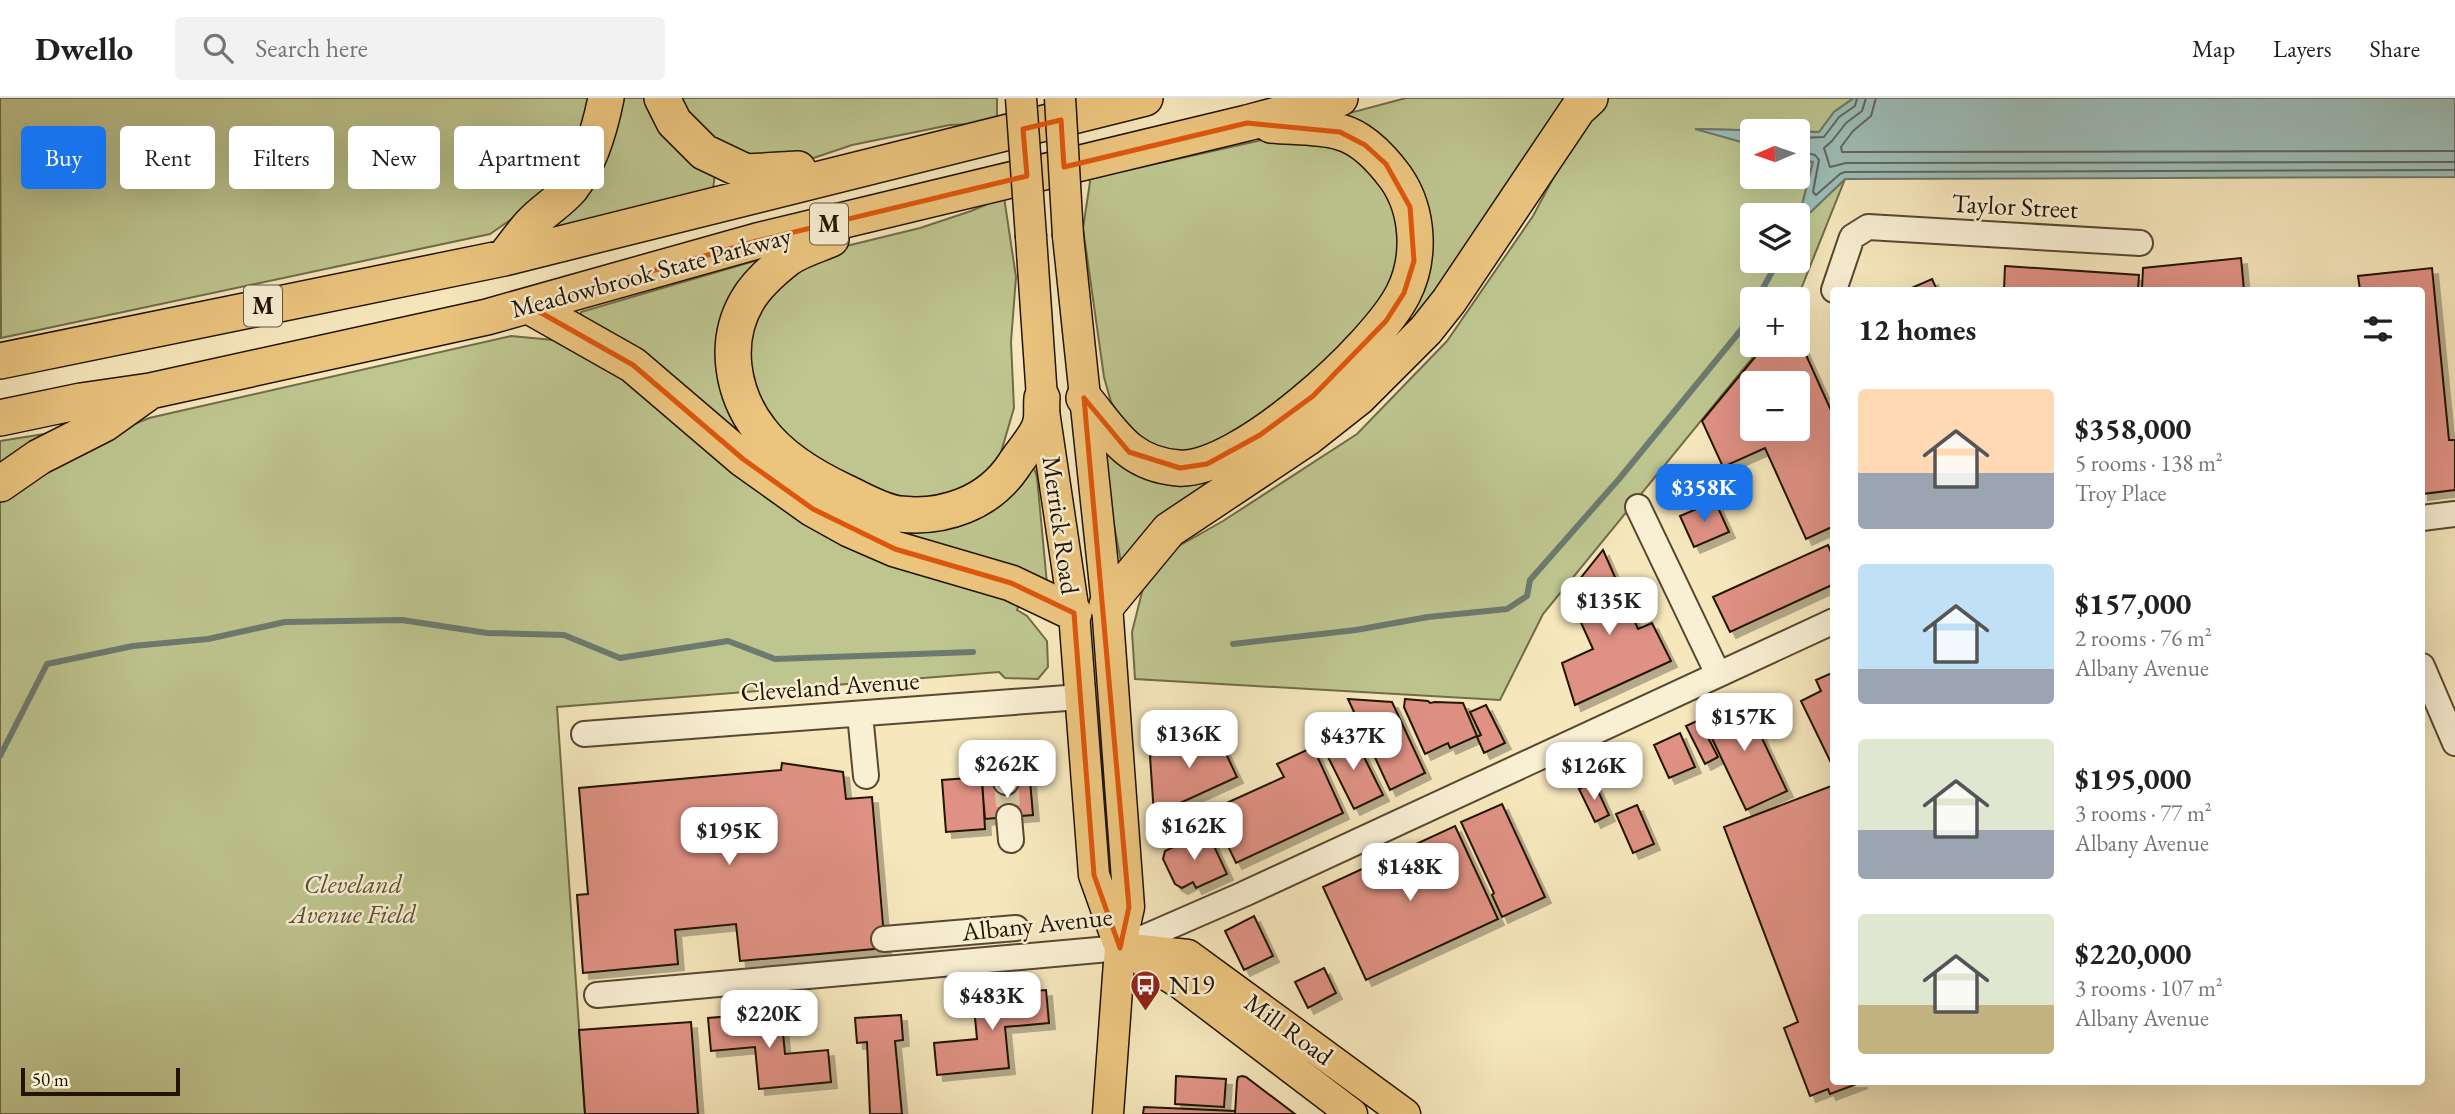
<!DOCTYPE html>
<meta charset="utf-8">
<style>
body{margin:0;font-family:"EB Garamond",serif;background:#f2f2f2;color:#202124;height:100vh;display:flex;flex-direction:column;font-size:26px;white-space:nowrap}
*{box-sizing:border-box;margin:0}
p{font-size:23px;color:#757577}
.icon{flex:none;width:38px;height:38px;fill:none;stroke:currentColor;stroke-width:2;stroke-linecap:round;stroke-linejoin:round}
.map{position:relative;flex:1;overflow:hidden}
.panel{position:absolute;left:1830px;top:189px;width:595px;height:798px;display:flex;flex-direction:column;background:#fff;border-radius:7px;box-shadow:0 7px 28px #0002}
.panel>*{flex:none}
.banner{position:absolute;left:21px;top:28px;width:665px;height:63px;display:flex;gap:14px}
.needle{width:46px;rotate:268deg}
.buttons{position:absolute;left:1740px;top:21px;display:grid;gap:14px}
.buttons a{display:grid;place-items:center;width:70px;height:70px;border-radius:7px;background:#fff;box-shadow:0 7px 28px #0002;font-size:35px}
.scale{position:absolute;left:21px;bottom:18px;width:159px;box-sizing:border-box;padding-left:7px;border:4px solid #221302;border-top:0;font-size:19px;line-height:24px;white-space:nowrap;color:#221302;-webkit-text-stroke:5px #f9efd3;paint-order:stroke}
.price{position:absolute;translate:-50% -60px;padding:0 16px;border-radius:14px;background:#fff;color:#222;font-size:23px;line-height:46px;filter:drop-shadow(0 2px 4px #0008)}
.price::after{content:'';position:absolute;left:50%;top:42px;width:21px;height:16px;margin-left:-10px;background:inherit;clip-path:polygon(0 0,100% 0,50% 100%)}
.price.on{background:#1a73e8;color:#fff}
ul{padding:0;list-style:none}
li{display:flex;align-items:center;gap:21px;height:175px;padding:0 28px}
li span{display:grid;place-items:center;flex:none;width:196px;height:140px;border-radius:7px;color:#555}
li>.icon{margin-inline-start:auto}
span .icon{width:84px;height:84px;fill:#fffc;stroke-width:1}
li b{font-size:30px}
h2{display:flex;justify-content:space-between;align-items:center;height:84px;padding:0 28px;font-size:30px}
.tag{padding:0 24px;border-radius:7px;background:#fff;box-shadow:0 7px 28px #0002;font-size:24px;line-height:63px}
.tag.on{background:#1a73e8;color:#fff}
header{display:flex;align-items:center;gap:42px;box-sizing:border-box;height:98px;padding:0 35px;background:#fff;border-bottom:2px solid #e0e0e0}
header strong{font-size:33px}
nav{display:flex;gap:38px;margin-inline-start:auto;font-size:24px}
.search{width:490px;height:63px;background:#f2f2f2;display:flex;align-items:center;gap:18px;box-sizing:border-box;padding:0 24px;border-radius:7px;color:#757577;font-size:26px}
.map>svg:first-child{display:block}
</style>
<header>
<strong>Dwello</strong>
<div class="search"><svg class="icon" aria-label="search" viewBox="0 0 24 24"><circle cx="10" cy="10" r="6"/><path d="M15 15l6 6"/></svg>Search here</div>
<nav><a>Map</a><a>Layers</a><a>Share</a></nav>
</header>
<div class="map">
<svg width="2455" height="1016" viewBox="0 0 2455 1016">
<defs>
<filter id="shadow"><feDropShadow dx="6" dy="6" stdDeviation="0" flood-color="#0004"/></filter>
</defs>
<rect width="100%" height="100%" fill="#f6e7bc"/>
<filter id="stains"><feTurbulence type="fractalNoise" baseFrequency=".00286" numOctaves="4"/><feColorMatrix values="0 0 0 0 .2 0 0 0 0 .09 0 0 0 0 .02 0 0 0 .5 -.17"/></filter>
<radialGradient id="worn" r=".72"><stop offset=".6" stop-color="#630" stop-opacity="0"/><stop offset="1" stop-color="#630" stop-opacity=".3"/></radialGradient>
<path fill="#bec58f" stroke="#706c48" stroke-width="2" d="M0 0H592L581 46 539 102 490 136 1 240Z
M615 0H649L715 76 713 91 540 138Z
M668 0H997V25L950 27 852 47 793 67 716 51Z
M1406 0H1576L1392 253 1121 464 1100 354 1109 349 1151 376 1299 322 1423 136 1342 17Z
M1608 0H1854L1834 14 1820 34 1698 31 1752 47V79H1797V60L1813 64 1797 126V117H1752V163H1797V127L1845 81 1797 201H1752V247H1763L1543 516 1500 602 1135 581 1132 534 1144 486 1170 453 1223 423 1357 336 1447 243 1533 118 1580 30Z
M1280 38 1350 50 1387 81 1403 125 1400 168 1379 213 1284 303 1220 348 1151 357 1131 336 1111 304 1104 279 1083 130 1090 84 1086 71 1124 73Z
M1004 99 1016 179 1011 244 1014 310 999 361 986 384 935 408 882 401 765 328 741 280 762 193 834 151 920 130 971 113Z
M785 154 721 280 878 420 1027 367 1034 370 1037 379 1047 486 852 422 581 228V214Z
M511 238 564 243 612 267 729 365 1021 502 1017 512 1027 518 1047 543 1048 569 1038 581 1005 580 999 574 557 609 585 1016H0V400L72 352 149 320Z
M63 333 0 373V343Z"/>
<path fill="#9ebeb8" stroke="#6c7a6f" stroke-width="2" d="M1854 0H2455V79L1845 81 1797 127 1813 64 1797 60V33H1752V47L1695 31 1819 34 1834 14Z"/>
<g fill="none" stroke-linecap="round" stroke-linejoin="round">
<path stroke="#60685d" stroke-width="2" d="M1866 0 1862 13 1846 25 1832 43 1824 50 1830 69 1846 65 2455 64
M1876 0 1871 18 1853 33 1841 49 1842 54 2455 53
M1797 40 1824 39 1839 19 1855 8 1857 0
M1797 53 1815 57 1819 62 1813 94 1816 97 1840 76 1845 74 2455 72"/>
<path stroke="#6c7a6f" stroke-width="6" d="M1757 201 1778 163
M1233 546 1356 532 1428 519 1507 511 1527 498 1530 482 1619 381 1741 232 1752 212
M0 658 47 566 133 548 208 541 285 524 402 522 487 535 564 537 620 560 728 543 775 561 973 554"/>
</g>
<path fill="#df9183" stroke="#221302" stroke-width="2" fill-rule="evenodd" filter="url(#shadow)" d="M2241 160 2244 192H2142L2143 170Z
M2005 168 2139 177 2138 192H2004Z
M2432 170 2449 342H2455V392L2422 396V192H2360L2358 178Z
M1932 181 1937 192H1907Z
M1797 237 1834 319V428L1806 441 1765 350 1723 369 1702 323 1765 247H1797ZM1752 285H1797V331H1752Z
M1715 403 1729 434 1694 449 1680 418Z
M1828 447 1834 461V486L1730 534 1713 499Z
M1603 452 1638 531 1652 525 1671 563 1575 607 1562 565 1593 551 1568 496Z
M1834 574V671L1801 603 1821 593 1816 582Z
M1742 598 1787 693 1746 712 1701 617Z
M1348 601 1392 604 1425 675 1390 692Z
M1405 601 1428 603 1430 605 1435 604 1463 605 1477 638 1450 650 1448 645 1425 656 1404 609Z
M1486 607 1505 645 1484 655 1477 639 1481 637 1470 614Z
M1699 622 1718 659 1705 666 1686 628Z
M1213 628 1237 679 1154 717 1150 658Z
M1680 635 1695 669 1669 680 1654 647Z
M1354 639 1383 697 1354 711 1322 647 1331 643 1334 649Z
M1313 649 1343 715 1236 765 1211 712 1284 679 1277 666Z
M782 665 843 674 846 701 872 699 885 850 740 863 736 826 675 832 678 866 583 875 577 797 588 796 579 690 781 672Z
M982 679 985 731 946 734 942 682Z
M1030 682 1033 717 985 721 982 686Z
M1594 684 1609 717 1595 724 1579 691Z
M1834 687V984H1862L1830 996 1828 991 1810 998 1784 930 1798 924 1724 729Z
M1502 706 1545 799 1502 819 1492 797 1494 795 1461 724Z
M1637 707 1654 746 1633 755 1616 716Z
M1455 728 1498 821 1366 882 1323 789Z
M1207 733 1227 776 1196 790 1193 784 1182 790 1175 786 1163 761 1165 753Z
M1254 818 1273 858 1244 872 1225 833Z
M1324 870 1336 895 1308 910 1295 884Z
M1046 892 1049 925 1005 929 1009 970 937 977 934 945 977 941 973 898Z
M781 914 785 956 828 952 831 984 759 991 755 949 711 953 708 920Z
M901 917 903 942 895 943 902 1016H870L867 944 857 945 855 920Z
M691 924 698 1016H585L579 932Z
M1176 978 1226 981 1224 1009 1175 1006Z
M1242 978 1246 979 1295 1016H1235L1237 983 1238 979Z
M1144 1009 1235 1013V1016H1143Z"/>
<g fill="none" stroke-linecap="round" stroke-linejoin="round">
<path stroke="#d6c7a0" stroke-width="24" stroke-dasharray="24 12" stroke-linecap="butt" d="M1006 684 1009 719"/>
<defs>
<path id="minor" d="M1834 192 1852 139 1868 129 2140 145
M1638 409 1718 576
M2422 420 2455 416
M2422 568 2455 645
M860 616 866 678
M584 636 1080 599
M1005 663 1006 684
M1009 719 1011 742
M884 841 1016 830
M597 897 1120 850 1244 796 1834 523"/>
<path id="major" d="M1068 138 1107 507 1129 809 1120 850 1108 1016
M1031 139 1042 300 1074 515 1094 777 1120 850
M1120 850 1188 857 1405 1016
M1130 855 1181 886 1352 1016"/>
<path id="highway" d="M662 0 674 24 704 54 746 74 798 71
M831 141C817 147 799 152 787 161 773 172 756 187 747 203 723 244 732 296 760 332 780 359 815 380 845 394 862 402 880 413 899 416 944 421 989 405 1014 367 1021 356 1037 338 1040 327 1043 319 1041 308 1042 300
M504 160C513 149 521 137 531 126 543 113 559 104 571 90 590 65 600 30 606 0
M529 208 633 267 743 361 813 411 849 431 895 451 1011 485 1074 515
M0 263 504 160 1145 0
M1084 300C1113 335 1128 366 1178 370 1239 375 1376 249 1403 196 1421 161 1419 113 1396 80 1382 61 1363 40 1340 34 1320 28 1292 29 1271 27
M0 320 81 303 150 293 487 219 757 143 1247 25 1340 0
M0 386 39 359 104 326 146 296
M1107 507 1169 432 1307 340 1359 299 1426 232 1449 203 1578 11 1590 0"/>
</defs>
<use href="#minor" stroke="#574830" stroke-width="28"/>
<use href="#major" stroke="#221302" stroke-width="33"/>
<use href="#highway" stroke="#221302" stroke-width="38"/>
<use href="#minor" stroke="#f9efd3" stroke-width="24"/>
<use href="#major" stroke="#ebc47e" stroke-width="30"/>
<use href="#highway" stroke="#ebc47e" stroke-width="35"/>
<defs>
<path id="major-bridge" d="M1021 0 1031 139
M1060 0 1068 138"/>
</defs>
<use href="#major-bridge" stroke="#221302" stroke-width="33" stroke-linecap="butt"/>
<use href="#major-bridge" stroke="#ebc47e" stroke-width="30"/>
</g>
<path fill="none" stroke="#de560c" stroke-width="5" stroke-linejoin="round" d="M1061 22 1064 69 1247 25 1340 34 1365 47 1386 66 1410 109 1414 163 1404 195 1386 223 1313 298 1260 337 1207 366 1180 370 1129 354 1084 300 1129 809 1120 850 1094 777 1074 515 1011 485 895 451 813 411 743 361 633 267 529 208 757 143 1027 78 1023 31Z"/>
<defs>
<symbol id="bus-pin" viewBox="-11 -11 22 30"><path d="M0 17L-7.5 6A9.5 9.5 0 1 1 7.5 6Z" fill="#8f2418" stroke="#f9efd3"/><path d="M-5-6H5V4H4V6H2V4H-2V6H-4V4H-5ZM-3.5-4V0h7V-4ZM-3.5 1.2v1.5H-2V1.2ZM2 1.2v1.5H3.5V1.2Z" fill="#fff"/></symbol>
</defs>
<g fill-rule="evenodd">
<use href="#bus-pin" x="1128" y="870" width="35" height="47"/>
</g>
<g text-anchor="middle" stroke-width="5" stroke-linejoin="round" paint-order="stroke">
<g fill="#f9efd3" stroke="#625541" stroke-width="2">
<rect x="810" y="105.5" width="38" height="41" rx="5"/>
<rect x="244" y="187.5" width="38" height="41" rx="5"/>
</g>
<g font-size="24" font-weight="bold" fill="#221302">
<text x="829" y="134">M</text>
<text x="263" y="216">M</text>
</g>
<g font-size="26" fill="#221302" stroke="#f9efd3">
<text transform="translate(2015 108) rotate(3)" y="9">Taylor Street</text>
<text transform="translate(651 174) rotate(-15)" y="9">Meadowbrook State Parkway</text>
<text transform="translate(1061 427) rotate(82)" y="9">Merrick Road</text>
<text transform="translate(830 588) rotate(-4)" y="9">Cleveland Avenue</text>
<text transform="translate(1037 826) rotate(-6)" y="9">Albany Avenue</text>
<text transform="translate(1289 931) rotate(36)" y="9">Mill Road</text>
</g>
<g font-size="26" font-style="italic" fill="#595133" stroke="#f9efd3">
<text x="353" y="795">Cleveland<tspan x="353" dy="30">Avenue Field</tspan></text>
</g>
<g font-size="26" fill="#221302" stroke="#f9efd3" text-anchor="start">
<text x="1169" y="896">N19</text>
</g>
</g>
<rect width="100%" height="100%" filter="url(#stains)"/>
<rect width="100%" height="100%" fill="url(#worn)"/>
</svg>
<div class="buttons">
<a><svg class="needle" viewBox="-14 -14 28 28"><path d="M0-13l5 13h-10z" fill="#e53935"/><path d="M0 13l5-13h-10z" fill="#757577"/></svg></a>
<a><svg class="icon" aria-label="layers" viewBox="0 0 24 24"><path d="M12 4l9 5-9 5-9-5zM3 14l9 5 9-5"/></svg></a>
<a>+</a>
<a>−</a>
</div>
<div class="scale">50 m</div>
<b class="price on" style="left:1704px;top:426px">$358K</b>
<b class="price" style="left:1609px;top:539px">$135K</b>
<b class="price" style="left:1744px;top:655px">$157K</b>
<b class="price" style="left:1189px;top:672px">$136K</b>
<b class="price" style="left:1353px;top:674px">$437K</b>
<b class="price" style="left:1007px;top:702px">$262K</b>
<b class="price" style="left:1594px;top:704px">$126K</b>
<b class="price" style="left:1194px;top:764px">$162K</b>
<b class="price" style="left:729px;top:769px">$195K</b>
<b class="price" style="left:1410px;top:805px">$148K</b>
<b class="price" style="left:992px;top:934px">$483K</b>
<b class="price" style="left:769px;top:952px">$220K</b>
<div class="banner">
<a class="tag on">Buy</a>
<a class="tag">Rent</a>
<a class="tag">Filters</a>
<a class="tag">New</a>
<a class="tag">Apartment</a>
</div>
<section class="panel">
<h2>12 homes<svg class="icon" aria-label="filters" viewBox="0 0 24 24"><path d="M4 7h16M4 17h16"/><circle cx="9" cy="7" r="2"/><circle cx="15" cy="17" r="2"/></svg></h2>
<ul>
<li><span style="background:linear-gradient(#ffd9b3 60%,#9aa5b1 0)"><svg class="icon" aria-label="home" viewBox="0 0 24 24"><path d="M3 11l9-7 9 7M6 9v11h12V9"/></svg></span><div><b>$358,000</b><p>5 rooms · 138 m²</p><p>Troy Place</p></div></li>
<li><span style="background:linear-gradient(#bfe0f5 75%,#9aa5b1 0)"><svg class="icon" aria-label="home" viewBox="0 0 24 24"><path d="M3 11l9-7 9 7M6 9v11h12V9"/></svg></span><div><b>$157,000</b><p>2 rooms · 76 m²</p><p>Albany Avenue</p></div></li>
<li><span style="background:linear-gradient(#dfe7d0 65%,#9aa5b1 0)"><svg class="icon" aria-label="home" viewBox="0 0 24 24"><path d="M3 11l9-7 9 7M6 9v11h12V9"/></svg></span><div><b>$195,000</b><p>3 rooms · 77 m²</p><p>Albany Avenue</p></div></li>
<li><span style="background:linear-gradient(#dfe7d0 65%,#c2b280 0)"><svg class="icon" aria-label="home" viewBox="0 0 24 24"><path d="M3 11l9-7 9 7M6 9v11h12V9"/></svg></span><div><b>$220,000</b><p>3 rooms · 107 m²</p><p>Albany Avenue</p></div></li>
</ul>
</section>
</div>
